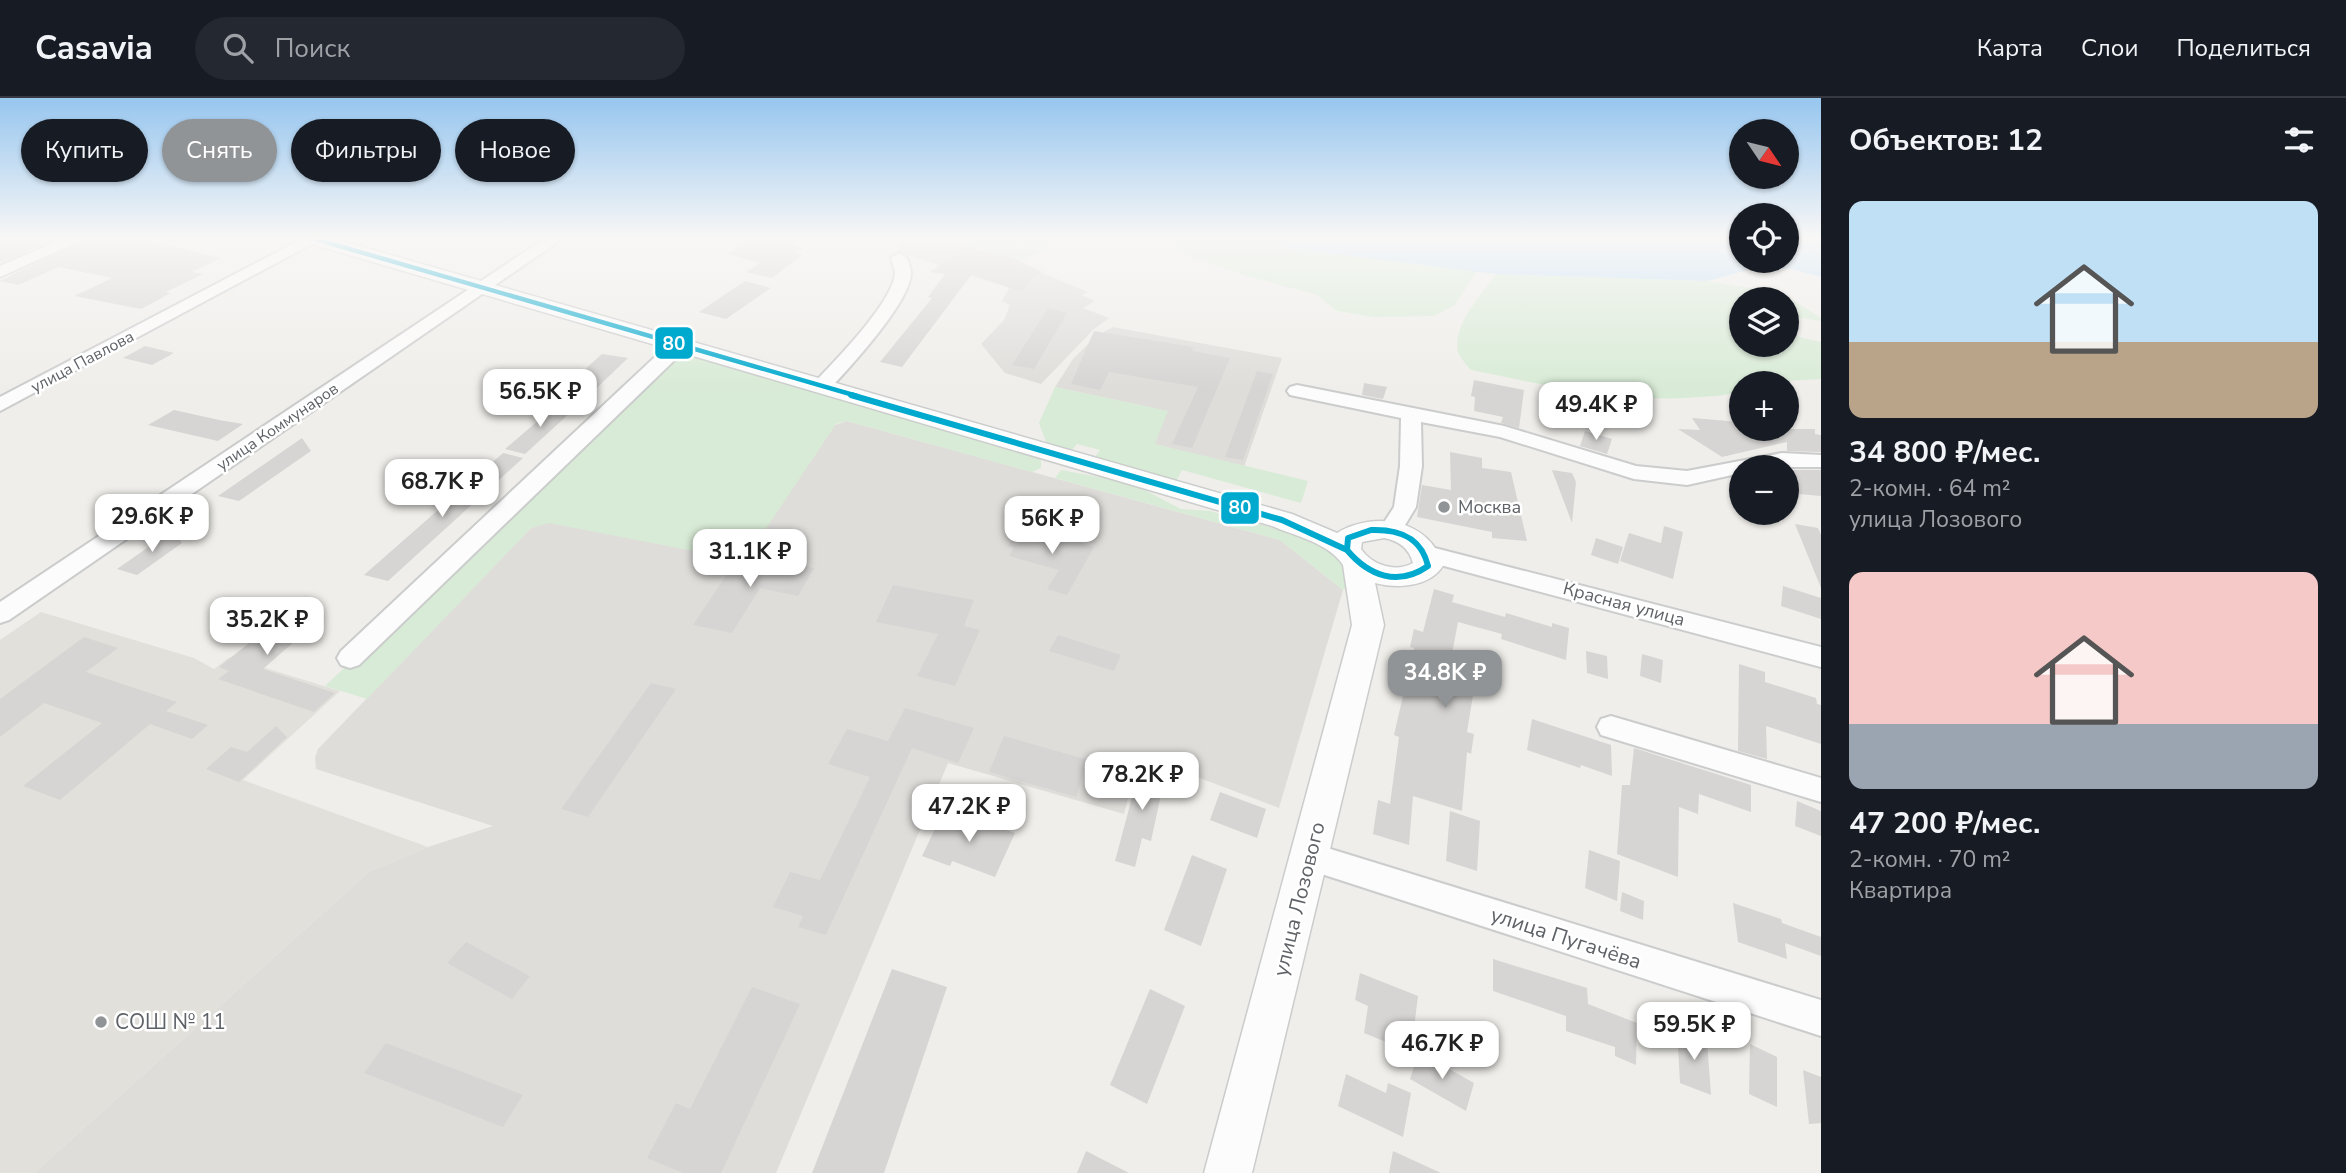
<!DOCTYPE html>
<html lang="ru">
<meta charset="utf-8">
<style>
body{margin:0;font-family:"Nunito Sans",sans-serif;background:#242831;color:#f1f3f6;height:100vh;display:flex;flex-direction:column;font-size:26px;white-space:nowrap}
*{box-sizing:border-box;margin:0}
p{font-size:23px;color:#9ea1a6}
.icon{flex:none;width:38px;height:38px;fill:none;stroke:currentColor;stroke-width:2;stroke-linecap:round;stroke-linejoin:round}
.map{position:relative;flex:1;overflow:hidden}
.panel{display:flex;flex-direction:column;background:#171b24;width:525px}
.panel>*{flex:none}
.hud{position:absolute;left:21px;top:21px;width:665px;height:63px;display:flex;gap:14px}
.needle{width:46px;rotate:125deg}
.tools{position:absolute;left:1729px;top:21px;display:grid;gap:14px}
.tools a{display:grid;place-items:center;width:70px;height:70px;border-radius:50%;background:#171b24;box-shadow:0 2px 5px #0004;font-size:35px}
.price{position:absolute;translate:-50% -60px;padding:0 16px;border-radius:14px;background:#fff;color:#222;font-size:23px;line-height:46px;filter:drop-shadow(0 2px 4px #0008)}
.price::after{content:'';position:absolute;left:50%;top:42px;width:21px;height:16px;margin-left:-10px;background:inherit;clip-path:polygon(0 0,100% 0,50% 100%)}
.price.active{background:#919496;color:#fff}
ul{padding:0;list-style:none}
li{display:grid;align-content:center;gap:14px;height:371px;padding:0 28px}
li span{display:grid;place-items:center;height:217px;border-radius:14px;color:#555}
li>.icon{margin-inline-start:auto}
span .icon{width:126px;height:126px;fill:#fffc;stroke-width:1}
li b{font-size:30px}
h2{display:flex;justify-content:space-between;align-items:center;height:84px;padding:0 28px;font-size:30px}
.chip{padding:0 24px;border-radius:32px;background:#171b24;box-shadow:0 2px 5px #0004;font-size:24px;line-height:63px}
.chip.active{background:#919496;color:#fff}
header{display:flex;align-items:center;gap:42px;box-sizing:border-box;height:98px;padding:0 35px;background:#171b24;border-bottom:2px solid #363941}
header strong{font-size:33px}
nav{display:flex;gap:38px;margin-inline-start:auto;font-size:24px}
.search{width:490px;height:63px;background:#242831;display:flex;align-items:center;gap:18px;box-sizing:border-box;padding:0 24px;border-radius:38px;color:#9ea1a6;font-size:26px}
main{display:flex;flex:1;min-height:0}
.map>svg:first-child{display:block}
</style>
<header>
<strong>Casavia</strong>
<div class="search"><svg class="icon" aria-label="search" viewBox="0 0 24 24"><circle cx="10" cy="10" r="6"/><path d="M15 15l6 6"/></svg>Поиск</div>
<nav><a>Карта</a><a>Слои</a><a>Поделиться</a></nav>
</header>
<main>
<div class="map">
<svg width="1821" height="1075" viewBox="0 0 1821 1075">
<rect width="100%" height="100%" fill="#efeeea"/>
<path fill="#dfddda" d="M907 141H941L1010 158 1021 163 1018 165 1088 194 1081 197 1095 203 1083 210 1109 220 1093 232 1041 286 1005 275 981 246 1004 222 1010 207 1002 203 1009 190 896 153Z
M1113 229 1282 260 1244 369 1154 346 1167 313 1055 289 1073 261 1096 238Z
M847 323 1280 442 1343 492 1279 710 1139 657 1124 716 948 665 776 1075H34L370 773 428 749 493 728 316 671 315 660 318 651 531 430Z"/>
<path fill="#e2e0da" d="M41 514 194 560 214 571 230 559 340 593 243 682 428 749 370 773 34 1075H0V542Z"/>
<path fill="#d8ebd6" d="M941 141H1055L1063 143 1021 163Z
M1168 141H1264L1287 150 1477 173 1455 207 1434 218 1373 219 1337 213 1317 197 1247 178 1177 154Z
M1496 176 1708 183 1782 195 1821 220V223L1787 218V201H1741V210L1733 215 1741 220V247H1787V236L1821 244V281L1741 285V292C1728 298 1714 298 1699 299 1622 306 1546 287 1471 272 1467 267 1460 260 1458 254 1452 227 1482 196 1496 176Z
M692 256 1041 361V370L1032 374 847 323 836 326 749 456 740 454 735 461 549 425 531 430 367 601 325 588 676 258Z
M1055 289 1168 313 1155 346 1308 383 1301 405 1182 372 1176 384 1095 359 1100 352 1077 346 1071 353 1046 344 1039 325Z
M1061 372 1131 385 1181 411 1210 413 1295 436 1327 451 1349 470 1352 485 1343 492 1280 442 1055 380Z"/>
<path fill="#bfe0f9" d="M1264 141H1741V163H1787V141H1821V179L1791 171 1755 170 1708 183 1496 176 1287 150Z"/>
<path fill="#d6d5d3" d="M12 141H57L0 165V145Z
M86 141H141L221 160 192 174 203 176 166 194 171 195 141 211 74 198 112 180 59 169 18 187 0 183Z
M754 141H799L790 146 803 150 795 154 803 156 772 180 746 174 760 165 728 156Z
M967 149 1002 159 1007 157 1042 174 1034 178 1022 194 972 176 902 269 880 264 932 200 928 199 945 176 930 174Z
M745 183 771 190 726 221 699 214Z
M1048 210 1067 215 1034 271 1012 267Z
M1094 233 1193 249 1192 253 1230 260 1192 350 1172 346 1198 289 1109 274 1100 292 1071 286Z
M145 248 174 255 152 267 123 260Z
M602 256 628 260 581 305 553 300Z
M1257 273 1273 276 1243 362 1225 359Z
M1474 282 1524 292 1519 330 1501 325 1503 319 1474 313 1475 299 1471 298Z
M1364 285 1387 289 1383 301 1362 297Z
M561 303 571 314 525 356 505 351Z
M174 312 219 322 243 326 218 343 148 327Z
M1692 320 1741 324V331H1815V336L1821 337V354L1787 353V344L1722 359 1678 331 1700 332Z
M1585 333 1612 341 1607 356 1580 348Z
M302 340 311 353 239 403 218 398Z
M1450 354 1482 360V370L1511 374 1527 443 1492 440V434L1417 419 1422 387 1451 392Z
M503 355 523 360 388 483 364 477Z
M1552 372 1572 375 1576 384 1572 425Z
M1787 372H1821V398L1787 395Z
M1795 426 1818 430 1821 437V490Z
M1021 428 1094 449 1067 497 1047 491 1059 472 1009 458 1014 450 1008 448Z
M1664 428 1683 434 1673 481 1620 463 1629 435 1661 445Z
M173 432 182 445 137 477 117 471Z
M1596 440 1623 449 1618 466 1591 457Z
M741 455 814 470 798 498 760 490 732 535 693 527Z
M893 487 974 502 964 528 980 532 955 588 917 578 938 536 876 524Z
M1783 488 1821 500V521L1781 508Z
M1434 491 1454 497 1452 504 1505 519 1506 515 1552 529V525L1569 530 1566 562 1501 541 1502 536 1458 524 1447 583 1474 591 1467 634 1474 636 1471 656 1467 654 1462 713 1413 698 1409 747 1373 736 1378 702 1390 706 1399 639 1394 637 1414 550 1410 549 1414 531 1423 534Z
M228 503 312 528 263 571 335 595 314 614 218 581 229 573 219 569 259 537 229 528 234 524 210 517Z
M1058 537 1121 557 1114 573 1049 553Z
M84 539 118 550 86 574 177 604 166 613 208 627 192 641 150 626 60 702 23 688 102 625 44 605 0 639V601Z
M1586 553 1607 558 1608 581 1587 575Z
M1642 556 1663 562 1661 585 1640 578Z
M1739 566 1765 574V584L1816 600 1817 606 1821 607V646L1766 628 1767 661 1738 653Z
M651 585 676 591 588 719 561 711Z
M905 610 974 630 958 665 912 650 826 837 798 829 803 818 773 809 790 774 820 782 870 679 828 666 847 631 888 643Z
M1532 621 1611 647 1612 678 1581 667 1580 670 1527 652Z
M276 628 287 639 239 684 206 671 231 649 247 654Z
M1004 638 1088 662 1076 699 989 674Z
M1634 650 1751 687V714L1699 696 1698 716 1679 709 1678 779 1617 756 1622 687H1630Z
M1142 662 1167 669 1151 743 1142 740 1135 769 1115 763Z
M1220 694 1266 711 1257 740 1210 722Z
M1797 703 1821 713V738L1795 728Z
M944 712 1015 735 995 779 952 763 950 768 922 758Z
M1450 713 1480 723 1477 773 1446 763Z
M1589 752 1620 763 1617 803 1585 790Z
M1192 757 1227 771 1201 848 1164 832Z
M1622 794 1644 803 1643 822 1620 813Z
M1733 805 1781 821 1782 825 1821 839V858L1785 845 1787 861 1738 844Z
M466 844 530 878 512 901 447 865Z
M1493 861 1587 890 1588 906 1637 925 1636 967 1615 958V949L1566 933V918L1493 893Z
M892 871 947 889 884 1075H812Z
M1360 875 1418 898 1411 954 1364 935 1368 908 1355 902Z
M752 889 800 906 721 1075H683L647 1060 676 1005 690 1011Z
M1150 891 1185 908 1147 1006 1110 987Z
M1677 931 1707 942 1711 997 1680 985Z
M386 945 523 997 503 1029 364 975Z
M1750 946 1777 959V1009L1749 996Z
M1419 954 1474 985 1466 1013 1410 981Z
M1803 972 1821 979V1025L1809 1026Z
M1346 976 1386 995 1388 985 1411 995 1403 1039 1338 1008Z
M1086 1053 1129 1075H1077Z
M1393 1053 1441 1075H1389Z"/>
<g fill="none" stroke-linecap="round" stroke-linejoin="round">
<defs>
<path id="minor" d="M63 141H84L0 179V168Z
M302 141H321L0 313V299Z
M544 141H562L9 522 0 525V504Z
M899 155 907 160C909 165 911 171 911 176 909 206 849 270 828 293H814L811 289 814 285C835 263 892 205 895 176 895 171 892 165 891 160Z
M679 241 688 247 686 251 359 567 350 570 341 567 337 560 341 553 672 243Z
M1297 287 1504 328 1636 368 1687 373 1782 355 1821 357V369H1741V375L1687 387 1634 381 1500 339 1421 324 1422 368 1416 409 1399 437 1391 439 1383 437 1379 432 1394 409 1400 368 1401 320 1290 297 1287 293 1290 289Z
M1427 448 1821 549V569L1418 461 1415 456 1418 451Z
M1611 618 1821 680V704L1601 637 1597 629 1601 621Z
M1311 745 1821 902V938L1300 769 1295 759 1300 749Z"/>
<path id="tertiary" d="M306 141H335L1292 416 1337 435C1375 412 1431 422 1443 468 1429 489 1398 491 1375 485L1384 527 1252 1075H1204L1352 527 1343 467C1329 445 1295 438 1272 428L308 145ZM1384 440C1399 443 1409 450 1413 465 1395 475 1372 467 1361 451L1362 444Z"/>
</defs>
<use href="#minor" stroke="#cbcccc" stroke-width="4"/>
<use href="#tertiary" stroke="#cbcccc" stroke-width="3"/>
<use href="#minor" fill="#fdfcfc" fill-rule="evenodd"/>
<use href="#tertiary" fill="#fdfcfc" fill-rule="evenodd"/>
<defs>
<path id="bus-1-far1" d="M315 141 857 298"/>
<path id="bus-1" d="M851 297 1282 422 1347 452
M1371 432C1399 431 1421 439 1428 468 1398 489 1369 478 1347 452L1348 440Z"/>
</defs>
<use href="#bus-1-far1" stroke="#fff" stroke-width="8"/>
<use href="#bus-1" stroke="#fff" stroke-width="10"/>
<use href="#bus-1-far1" stroke="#00a9ce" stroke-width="4.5"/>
<use href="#bus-1" stroke="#00a9ce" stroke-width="6"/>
</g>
<linearGradient id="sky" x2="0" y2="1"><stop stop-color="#97c6ef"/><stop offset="0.48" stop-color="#f8f7f6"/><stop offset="1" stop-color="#f8f7f6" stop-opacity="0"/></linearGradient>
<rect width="1821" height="291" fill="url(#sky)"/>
<g fill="#919496" stroke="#fff" stroke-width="2.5">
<circle cx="1444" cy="409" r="7"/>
<circle cx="101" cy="924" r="7"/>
</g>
<g text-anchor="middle" stroke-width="5" stroke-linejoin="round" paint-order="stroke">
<g font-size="16" fill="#5f6368" stroke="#fff">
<text transform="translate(82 263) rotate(-28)" y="6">улица Павлова</text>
<text transform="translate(277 328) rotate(-34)" y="6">улица Коммунаров</text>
</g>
<g font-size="18" fill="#5f6368" stroke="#fff" text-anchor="start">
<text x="1458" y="415">Москва</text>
</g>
<g font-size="18" fill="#5f6368" stroke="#fff">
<text transform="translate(1624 506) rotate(15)" y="6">Красная улица</text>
</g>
<g font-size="21" fill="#5f6368" stroke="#fff">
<text transform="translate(1299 801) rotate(-76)" y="7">улица Лозового</text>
<text transform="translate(1566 840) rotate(18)" y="7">улица Пугачёва</text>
</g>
<g font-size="21" fill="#5f6368" stroke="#fff" text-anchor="start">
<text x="115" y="931">СОШ № 11</text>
</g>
</g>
<g stroke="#fff" stroke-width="2.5">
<rect x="654" y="228" width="40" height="34" rx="7" fill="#00a9ce"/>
<rect x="1220" y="393" width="40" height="34" rx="7" fill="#00a9ce"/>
</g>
<g font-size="19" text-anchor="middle" font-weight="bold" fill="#fff">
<text x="674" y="252">80</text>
<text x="1240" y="416">80</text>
</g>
</svg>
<div class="tools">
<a><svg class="needle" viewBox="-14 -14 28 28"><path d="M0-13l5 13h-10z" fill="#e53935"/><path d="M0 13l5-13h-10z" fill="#9ea1a6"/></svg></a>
<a><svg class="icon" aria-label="locate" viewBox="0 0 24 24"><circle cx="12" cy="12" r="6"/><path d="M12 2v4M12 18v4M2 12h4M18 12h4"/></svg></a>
<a><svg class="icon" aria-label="layers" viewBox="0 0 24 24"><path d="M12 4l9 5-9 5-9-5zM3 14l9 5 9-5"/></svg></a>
<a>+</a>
<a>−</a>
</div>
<b class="price" style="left:540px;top:331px">56.5K ₽</b>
<b class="price" style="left:1596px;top:344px">49.4K ₽</b>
<b class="price" style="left:442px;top:421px">68.7K ₽</b>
<b class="price" style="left:152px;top:456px">29.6K ₽</b>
<b class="price" style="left:1052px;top:458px">56K ₽</b>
<b class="price" style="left:750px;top:491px">31.1K ₽</b>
<b class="price" style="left:267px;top:559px">35.2K ₽</b>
<b class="price active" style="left:1445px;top:612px">34.8K ₽</b>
<b class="price" style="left:1142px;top:714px">78.2K ₽</b>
<b class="price" style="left:969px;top:746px">47.2K ₽</b>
<b class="price" style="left:1694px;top:964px">59.5K ₽</b>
<b class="price" style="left:1442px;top:983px">46.7K ₽</b>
<div class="hud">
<a class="chip">Купить</a>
<a class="chip active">Снять</a>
<a class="chip">Фильтры</a>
<a class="chip">Новое</a>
</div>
</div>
<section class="panel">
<h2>Объектов: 12<svg class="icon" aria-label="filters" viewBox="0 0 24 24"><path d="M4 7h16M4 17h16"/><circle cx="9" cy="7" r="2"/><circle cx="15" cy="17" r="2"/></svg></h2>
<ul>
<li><span style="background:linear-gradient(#bfe0f5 65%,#b9a48a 0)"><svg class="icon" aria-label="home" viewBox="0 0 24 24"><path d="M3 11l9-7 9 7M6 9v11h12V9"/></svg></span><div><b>34 800 ₽/мес.</b><p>2-комн. · 64 m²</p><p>улица Лозового</p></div></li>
<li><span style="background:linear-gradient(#f6c9c9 70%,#9aa5b1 0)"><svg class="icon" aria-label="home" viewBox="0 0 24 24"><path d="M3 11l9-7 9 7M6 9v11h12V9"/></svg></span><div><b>47 200 ₽/мес.</b><p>2-комн. · 70 m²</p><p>Квартира</p></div></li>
</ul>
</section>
</main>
